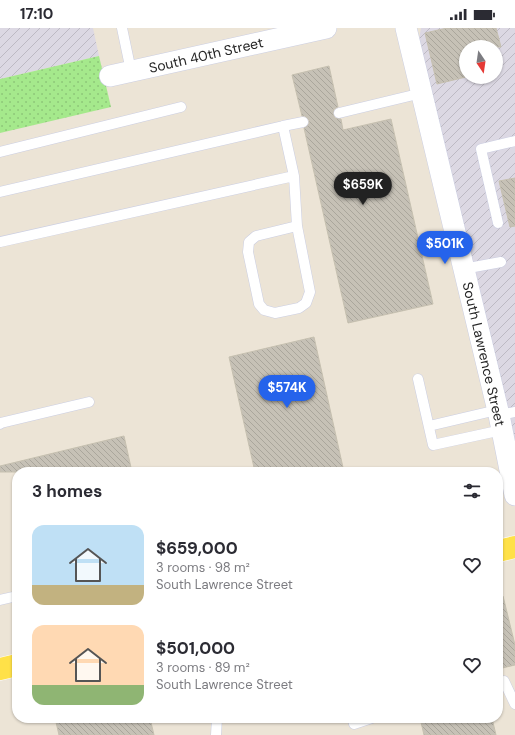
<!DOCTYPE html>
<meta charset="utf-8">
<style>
body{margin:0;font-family:"DM Sans",sans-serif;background:#f2f2f3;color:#2b2b33;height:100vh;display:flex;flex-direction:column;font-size:15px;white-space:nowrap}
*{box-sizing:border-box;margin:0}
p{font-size:13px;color:#7c7c81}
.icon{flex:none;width:22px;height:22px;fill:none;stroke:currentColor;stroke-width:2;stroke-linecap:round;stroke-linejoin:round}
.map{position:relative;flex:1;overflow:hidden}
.sheet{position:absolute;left:12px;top:439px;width:491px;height:256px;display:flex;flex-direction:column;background:#fff;border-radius:16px;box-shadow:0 1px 3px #0004}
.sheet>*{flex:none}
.needle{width:26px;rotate:167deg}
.controls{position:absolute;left:459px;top:12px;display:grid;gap:8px}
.controls a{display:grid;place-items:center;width:44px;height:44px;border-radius:50%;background:#fff;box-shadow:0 1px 3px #0004;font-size:20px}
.price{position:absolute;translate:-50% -34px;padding:0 9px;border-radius:14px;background:#2563eb;color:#fff;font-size:13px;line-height:26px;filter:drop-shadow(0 1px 2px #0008)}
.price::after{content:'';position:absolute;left:50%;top:24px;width:12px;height:9px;margin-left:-6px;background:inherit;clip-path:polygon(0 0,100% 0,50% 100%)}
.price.active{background:#222;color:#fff}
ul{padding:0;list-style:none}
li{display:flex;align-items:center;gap:12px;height:100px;padding:0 20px}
li span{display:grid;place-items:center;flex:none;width:112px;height:80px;border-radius:12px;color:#555}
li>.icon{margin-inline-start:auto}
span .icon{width:48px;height:48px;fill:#fffc;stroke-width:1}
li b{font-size:17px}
h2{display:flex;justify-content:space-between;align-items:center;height:48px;padding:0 20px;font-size:17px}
.status{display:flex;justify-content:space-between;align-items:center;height:28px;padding:0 20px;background:#fff;direction:ltr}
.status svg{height:11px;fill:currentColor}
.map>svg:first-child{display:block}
</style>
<div class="status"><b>17:10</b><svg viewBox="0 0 49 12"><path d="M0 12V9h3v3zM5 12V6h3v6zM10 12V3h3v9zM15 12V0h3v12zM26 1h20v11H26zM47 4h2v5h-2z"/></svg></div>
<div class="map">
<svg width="515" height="707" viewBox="0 0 515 707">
<defs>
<pattern id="industrial-furrows" width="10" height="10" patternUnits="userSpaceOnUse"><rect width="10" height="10" fill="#dcd8e3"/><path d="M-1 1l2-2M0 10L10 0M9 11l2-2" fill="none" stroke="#bdb9c3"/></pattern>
<pattern id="grass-dots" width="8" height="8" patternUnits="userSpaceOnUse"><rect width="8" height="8" fill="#a5e98c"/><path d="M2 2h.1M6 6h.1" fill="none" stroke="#8ec879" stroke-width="1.8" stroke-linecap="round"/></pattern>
<pattern id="building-back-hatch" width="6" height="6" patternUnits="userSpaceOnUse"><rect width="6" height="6" fill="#c6c1b6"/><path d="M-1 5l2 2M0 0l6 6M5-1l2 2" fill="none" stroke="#aaa69c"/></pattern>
</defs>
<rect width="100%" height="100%" fill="#ece4d6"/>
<path fill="url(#industrial-furrows)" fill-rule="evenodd" d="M0 0H93L99 28 0 51Z
M421 0H515V434L419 11ZM466 19H496V49H466Z"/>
<path fill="url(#grass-dots)" d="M99 28 111 79 0 105V51Z"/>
<path fill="url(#building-back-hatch)" stroke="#c6c0b0" d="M447 0H496L501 19H466V49L437 56 425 5Z
M329 38 338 79 334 81 333 86 335 90 341 91 343 102 391 91 433 276 348 295 304 100 309 96V92L305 88H302L292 47Z
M515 150V198L510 199 499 153Z
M314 309 344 444H255L229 329Z
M124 408 132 444H0V438Z
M503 568 515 617V637L498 641V569Z
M55 690H150L154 707H59Z
M420 690H492L496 707H424Z"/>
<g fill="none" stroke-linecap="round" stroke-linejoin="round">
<defs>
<path id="service" d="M122 0 131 43
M339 85 422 65
M0 124 181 79
M0 164 283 98
M498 195 481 121 515 113
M297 198 256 208 249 214 248 224 259 276 264 282 275 285 299 280 306 275 310 264 297 198 294 148 283 98 303 94
M0 214 294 148
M463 241 501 234
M418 351 433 417 502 402
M499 387 515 384
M0 396 1 395 89 374
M429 398 497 382
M0 572 17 568
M504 653 515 676
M353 690 354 696 372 690
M216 707 217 690"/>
<path id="minor" d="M406 0 499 387 515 467
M110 48 326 0"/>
<path id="primary" d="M498 523 515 519
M0 641 17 637"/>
</defs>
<use href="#service" stroke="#cbcee2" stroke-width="11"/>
<use href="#minor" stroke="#cbcee2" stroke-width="22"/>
<use href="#primary" stroke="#fff" stroke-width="23"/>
<use href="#service" stroke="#fff" stroke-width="10"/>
<use href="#minor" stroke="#fff" stroke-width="21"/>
<use href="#primary" stroke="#ffe148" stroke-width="22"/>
</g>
<g text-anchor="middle" stroke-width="3" stroke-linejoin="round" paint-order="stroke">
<g font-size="14" fill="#272727" stroke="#fff">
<text transform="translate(206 27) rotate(-13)" y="5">South 40th Street</text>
<text transform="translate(484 326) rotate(77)" y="5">South Lawrence Street</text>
</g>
</g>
</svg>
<div class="controls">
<a><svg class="needle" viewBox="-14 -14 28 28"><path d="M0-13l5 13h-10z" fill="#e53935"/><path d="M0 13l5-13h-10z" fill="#7c7c81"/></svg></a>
</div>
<b class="price active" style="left:363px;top:178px">$659K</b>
<b class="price" style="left:445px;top:237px">$501K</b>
<b class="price" style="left:287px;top:381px">$574K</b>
<section class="sheet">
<h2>3 homes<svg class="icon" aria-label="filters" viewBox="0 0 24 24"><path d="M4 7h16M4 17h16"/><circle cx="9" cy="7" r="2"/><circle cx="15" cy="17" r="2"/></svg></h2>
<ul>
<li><span style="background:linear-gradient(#bfe0f5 75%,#c2b280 0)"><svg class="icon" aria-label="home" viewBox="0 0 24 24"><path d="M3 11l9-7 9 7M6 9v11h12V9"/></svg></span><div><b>$659,000</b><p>3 rooms · 98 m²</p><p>South Lawrence Street</p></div><svg class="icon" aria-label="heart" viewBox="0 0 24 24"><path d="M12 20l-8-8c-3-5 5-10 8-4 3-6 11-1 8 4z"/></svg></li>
<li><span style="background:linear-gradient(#ffd9b3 75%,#8fb573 0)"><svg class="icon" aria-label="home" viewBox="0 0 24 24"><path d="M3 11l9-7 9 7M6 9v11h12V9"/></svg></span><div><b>$501,000</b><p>3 rooms · 89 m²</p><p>South Lawrence Street</p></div><svg class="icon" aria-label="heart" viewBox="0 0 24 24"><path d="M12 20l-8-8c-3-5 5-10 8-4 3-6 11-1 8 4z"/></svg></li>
</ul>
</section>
</div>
